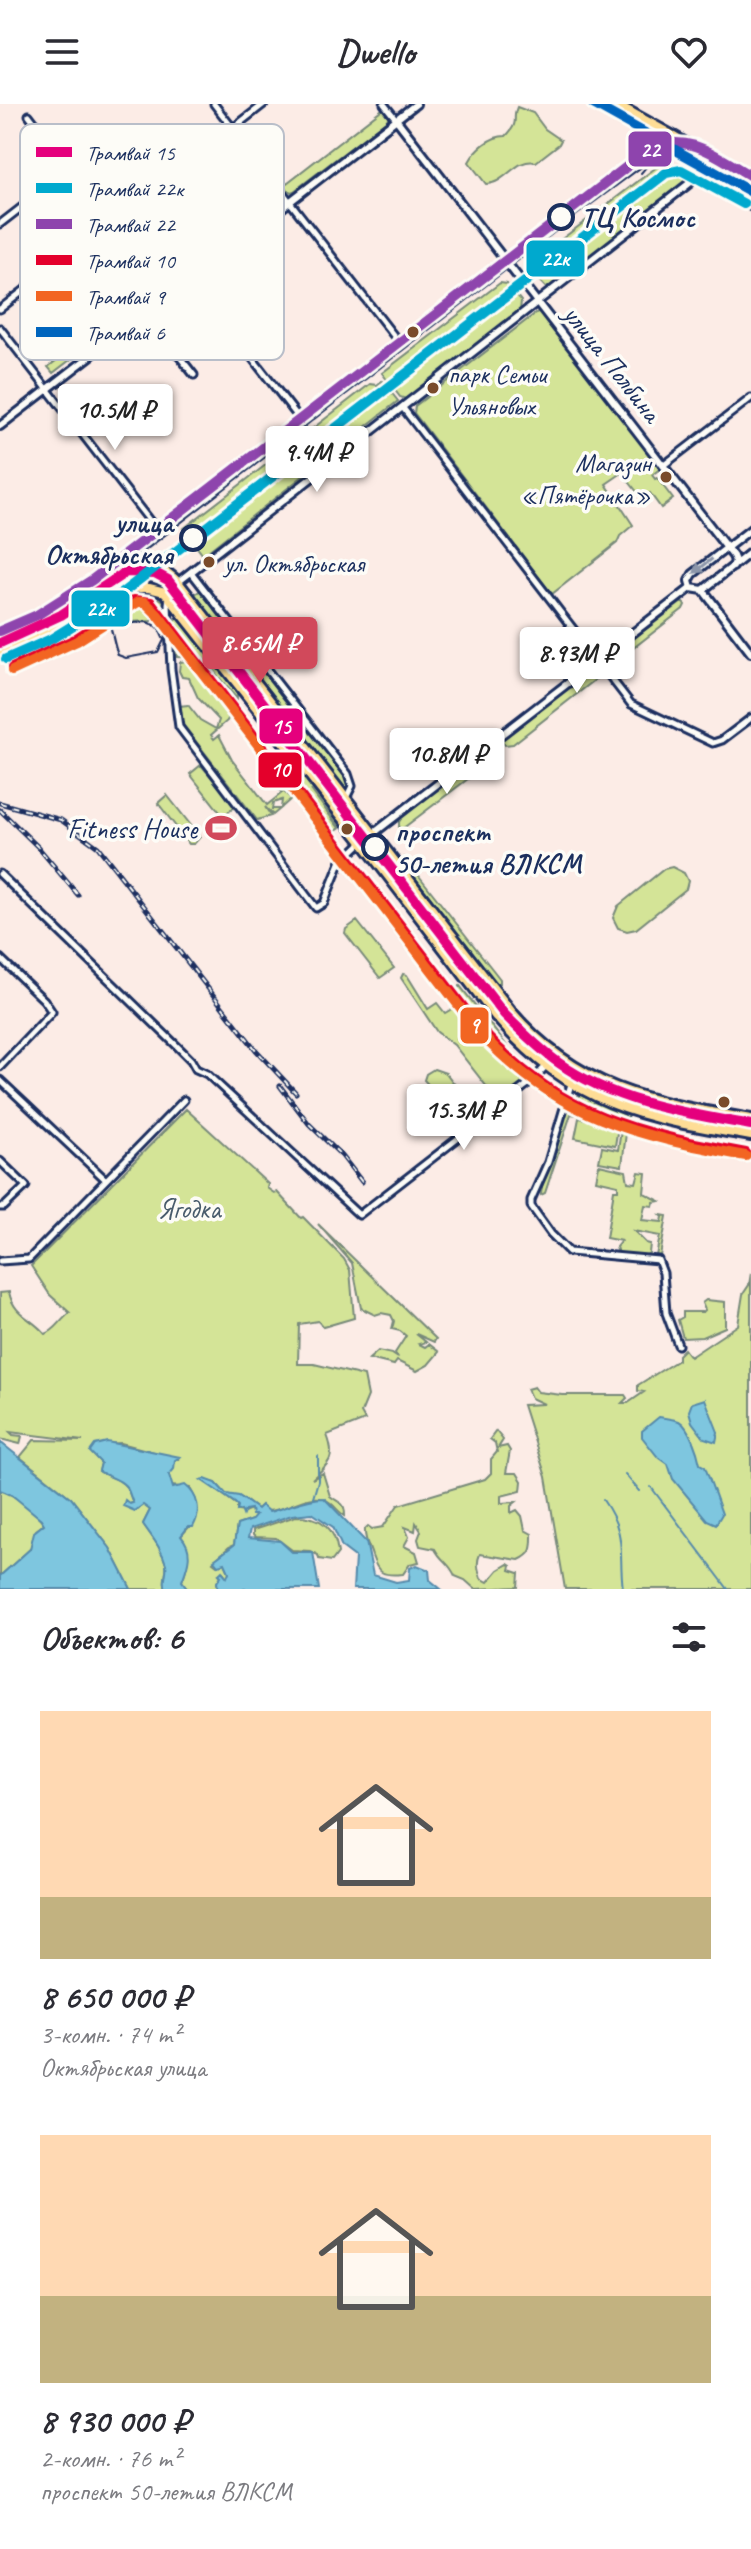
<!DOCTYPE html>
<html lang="ru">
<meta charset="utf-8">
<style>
body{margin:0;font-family:Caveat,sans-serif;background:#f7f7f7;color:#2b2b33;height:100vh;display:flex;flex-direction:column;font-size:30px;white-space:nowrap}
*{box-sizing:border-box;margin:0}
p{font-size:26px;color:#7c7c81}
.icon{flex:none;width:44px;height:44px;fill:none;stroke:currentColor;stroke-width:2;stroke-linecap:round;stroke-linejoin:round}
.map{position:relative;height:1485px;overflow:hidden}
.details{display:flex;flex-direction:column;background:#fff;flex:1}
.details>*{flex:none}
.price{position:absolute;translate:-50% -68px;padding:0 18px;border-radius:8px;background:#fff;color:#222;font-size:26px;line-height:52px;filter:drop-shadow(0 2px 4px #0008)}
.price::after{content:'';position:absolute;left:50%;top:48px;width:24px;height:18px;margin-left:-12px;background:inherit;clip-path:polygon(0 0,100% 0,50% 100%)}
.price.current{background:#d1495b;color:#fff}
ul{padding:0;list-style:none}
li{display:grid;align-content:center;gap:16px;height:424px;padding:0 40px}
li span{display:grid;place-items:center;height:248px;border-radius:0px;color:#555}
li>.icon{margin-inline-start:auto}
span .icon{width:144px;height:144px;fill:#fffc;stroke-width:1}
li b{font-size:34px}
h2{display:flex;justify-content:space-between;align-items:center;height:96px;padding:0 40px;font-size:34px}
header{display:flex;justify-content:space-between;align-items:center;height:104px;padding:0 40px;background:#fff;font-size:36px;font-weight:700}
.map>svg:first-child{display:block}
</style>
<header><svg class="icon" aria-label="menu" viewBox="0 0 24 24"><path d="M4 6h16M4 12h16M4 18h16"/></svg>Dwello<svg class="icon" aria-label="heart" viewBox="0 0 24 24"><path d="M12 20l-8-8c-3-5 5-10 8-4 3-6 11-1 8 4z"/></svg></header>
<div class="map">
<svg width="751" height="1485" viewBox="0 0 751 1485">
<rect width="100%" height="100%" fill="#fcece6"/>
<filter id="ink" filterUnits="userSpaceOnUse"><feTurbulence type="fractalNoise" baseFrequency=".0125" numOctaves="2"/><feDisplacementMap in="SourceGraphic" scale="16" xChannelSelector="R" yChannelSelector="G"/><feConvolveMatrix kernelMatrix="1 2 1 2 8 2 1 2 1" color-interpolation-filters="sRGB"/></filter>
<g filter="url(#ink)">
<path fill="#d4e497" stroke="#788a7a" stroke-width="2" d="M385 3 390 9 387 16 294 87 291 88 283 82Z
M517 3 533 9 545 25 561 36 559 40 536 58C516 53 506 80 486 80L469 58C476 45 490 32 506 32 521 16 511 16 517 3Z
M667 58 670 62 664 70V75L683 67 688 71V78L548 186 529 166V160L662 59Z
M500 179 507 180 521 197 520 207 406 295 400 293 382 269Z
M195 186 213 214 215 213 226 227 186 257 155 217Z
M130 200 135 206 53 269 48 263Z
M540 206 661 364 652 371 655 375 657 374 673 395 661 404 650 389 642 394 622 369 606 380 633 421 620 432 617 439 552 490 414 309 415 302Z
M382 277 398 297 203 451 183 425 370 280 377 281Z
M201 486 347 674 349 680 346 686 195 490Z
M148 488 164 497C163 506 169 516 165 526L158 520 160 507 151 517C130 517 115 524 105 501L130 489Z
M682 498 685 501 683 505 613 560 607 561 608 554Z
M176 514 182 516 237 587V595L203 554 177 553 171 524V520Z
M202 555 235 600 227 617 211 631 214 635 219 631 232 656 267 701 282 689 272 678 277 663 286 662 297 677 295 686 284 688 291 695 281 704 282 696 273 699 272 705H280L273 711 265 703 271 712 257 716 181 618 179 602 188 601 200 616 216 625 219 616 198 594 189 574 182 573 179 567 180 558Z
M591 565 599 570 596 575 513 640 505 641 502 638 503 634 569 584 574 583Z
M487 648 492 653 490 658 402 725H399V718L403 711Z
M201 661 236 702 223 712 190 670Z
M303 672 341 721 340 723 311 686 339 724 332 729 304 694 301 691H296Z
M167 691 200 733 194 740H189L158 699Z
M405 754 500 875V879H496L404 759Z
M672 763 684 769 688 777 686 785 636 825 627 827 618 824 613 814 618 802 664 765Z
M357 817 394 864 380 874 345 829 346 825Z
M403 870 407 871 428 905 437 899 445 909 460 900 452 888 460 882 533 975 500 999 498 997 454 941 437 928 401 874Z
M434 965 446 969 462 990 458 992 452 988 441 996H437L436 989 424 976 426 970Z
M580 991 628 1012 622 1062 599 1058 602 1043 618 1046 622 1020 571 1010 545 1089 541 1091C541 1077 560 1018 568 1004 571 999 574 994 580 991Z
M186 1005 268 1080 267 1084 274 1089 277 1088 301 1114 303 1113 344 1155 350 1166 354 1214 323 1223 318 1217 299 1220 298 1260H314L364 1272 368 1292 361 1309 365 1316 327 1331C336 1354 330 1359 312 1375L323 1369 330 1392C340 1400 345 1397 345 1412 338 1408 334 1400 326 1396 308 1387 286 1408 266 1407L261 1401 257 1405 242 1394 226 1390 216 1379 203 1376 237 1401V1407L244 1408 251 1405 256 1411 252 1416 237 1421 234 1441 229 1443 213 1458 217 1461 225 1459 229 1468 227 1473 223 1468 219 1470 221 1472 217 1478 218 1485H188L182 1477C188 1462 192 1447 181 1432L190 1422 196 1396 190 1384 171 1382 168 1373 175 1356 180 1355 121 1339 105 1340 91 1348 101 1359 99 1367C107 1373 123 1375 128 1386 130 1390 131 1395 133 1399L124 1401 143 1400 150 1406 143 1420C152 1433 162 1445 166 1460 168 1470 162 1475 166 1485H131L110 1444 71 1394 20 1353 34 1336 83 1337 10 1328 13 1331 22 1332 20 1340 0 1335V1189L9 1188C14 1212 31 1213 45 1230 55 1228 61 1215 70 1209L50 1191 31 1162Z
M579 1014 618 1022 615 1042 575 1034Z
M599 1061 626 1067 628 1078 636 1079 639 1068 646 1069 644 1089 660 1097 654 1098 653 1102 645 1101 642 1116 662 1118 663 1113 661 1111 667 1112 660 1152H656L660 1132 634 1127 646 1139 650 1140 649 1149 644 1153 618 1149 616 1143 621 1137 606 1134 614 1086H618V1081L596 1076Z
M318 1120 436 1235 434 1238 416 1230 426 1238 419 1240 425 1243 429 1240 439 1248 428 1261 417 1267 397 1257 394 1261 369 1255 378 1247 392 1250 398 1254 395 1249 406 1232 400 1227 392 1225 394 1217 391 1211 381 1209 375 1211 361 1204 352 1159Z
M751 1169V1485H565L546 1373 523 1301 544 1300 531 1294 527 1285 534 1283 538 1288 562 1291H625L627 1294 622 1299H628L644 1288 638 1287V1281L678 1256V1251L684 1245 690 1253 738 1221 743 1190 749 1181Z
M706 1196 725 1198V1223L702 1233 683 1234 678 1216 683 1213V1208H703L705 1206 702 1199Z
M496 1327 503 1336 498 1344 507 1342 510 1347 506 1369H517L522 1377 521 1387 501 1392V1399L516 1398 511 1402V1409L517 1406 522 1412 525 1426 532 1430C532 1443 533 1450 519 1456L480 1450C476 1459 478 1465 481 1474L488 1478 498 1466 508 1460 511 1462 510 1466 519 1469 518 1483 475 1485 465 1476 455 1472C450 1459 441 1457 435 1445L420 1442 418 1435 421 1427 416 1419 415 1427 405 1423 409 1433 404 1442 416 1448 419 1458 410 1460 403 1470C383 1472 378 1470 372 1452 369 1442 364 1435 365 1425L368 1422 372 1425 383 1423 398 1401 485 1375 491 1369V1355L497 1348 495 1339 490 1335Z
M0 1386C14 1390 37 1408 44 1420L36 1426 30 1445 0 1472Z
M296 1412C321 1412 335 1423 338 1449L332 1457 319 1455 318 1451 310 1447 292 1446 276 1434 255 1433 253 1431V1426Z"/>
<path fill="#7ec6df" stroke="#568aab" stroke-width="2" d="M705 1295 718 1328 716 1338 704 1334 692 1318 689 1307 692 1299Z
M659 1313C665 1314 674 1315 679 1317 690 1323 698 1350 700 1360L705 1363 722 1410 716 1420 707 1416 673 1375 668 1360 657 1352 642 1333V1327Z
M0 1338 71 1394 110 1444 131 1485H0V1472L30 1445 34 1428 44 1420 41 1415 12 1391 0 1386Z
M107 1338 180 1353 175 1356 174 1365 169 1371 173 1384 185 1381C198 1391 202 1407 193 1423H188L181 1432C194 1447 188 1461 182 1477L188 1485H166C162 1475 168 1470 166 1460 162 1445 152 1433 143 1420L150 1406 143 1401 135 1407 123 1402 125 1396 130 1400 133 1399C131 1395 130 1390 128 1386 123 1375 107 1373 99 1367L101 1359 90 1348 95 1341Z
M205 1375 216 1379 226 1390 239 1392 257 1405 261 1401 269 1408C289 1403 306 1394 324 1394L366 1438 373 1471 396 1478 409 1476 410 1464 417 1461 429 1466 430 1476 441 1485H353L355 1453 342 1443 333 1423 312 1409 292 1411 250 1425 248 1434 280 1437 292 1448H313L319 1485H218L217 1478 221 1472 219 1470 222 1467 227 1473 229 1468 225 1459 218 1461 214 1456 234 1441 237 1421 252 1416 256 1411H252L251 1405 245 1406 243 1411 241 1406 237 1407 238 1402 235 1399 201 1376Z"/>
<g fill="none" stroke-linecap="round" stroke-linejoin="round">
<path stroke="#568aab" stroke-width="2" d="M625 1370 639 1387
M651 1383 728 1485
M313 1394 318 1377V1352
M603 1396C628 1432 618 1446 623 1485"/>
<defs>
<path id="minor" d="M214 0 401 241
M384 0 396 15
M29 11 167 191
M697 73 751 103
M0 120 71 65
M190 174 302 318
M0 205 264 0
M145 209 194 271
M0 224 159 429
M403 304 631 600 713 639 722 636 751 614
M664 361 751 294
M191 468 348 670 352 682 346 694
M170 484 168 500 171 565 179 623 316 804 324 799 340 759 362 738
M0 770 177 942 191 956 196 965 207 970 359 1111 532 977 546 962
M0 854 44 896 52 908 0 963
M0 976 105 1075
M571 980 548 1058 531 1096V1102L551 1130 569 1148 658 1156 663 1169 666 1209 678 1241
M0 1057 26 1082 4 1103H0
M0 1157 29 1155 184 996"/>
<path id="tertiary" d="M396 15 733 452 735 457 733 463
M0 322 416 0
M117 462 567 112 675 32
M178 478 718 57
M691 484 689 477 693 470 751 425
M703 486 751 549
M703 486 751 448
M374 729 691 484 703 486"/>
<path id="primary" d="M616 0 751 75
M0 533C21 525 43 516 62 504 100 480 133 433 178 478L511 907C579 987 653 998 751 1015
M0 549 44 531 128 484H149L165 488 362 738 496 913C572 1001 641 1014 751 1032"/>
</defs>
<use href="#minor" stroke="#1b2f5e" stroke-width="11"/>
<use href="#tertiary" stroke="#1b2f5e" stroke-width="12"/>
<use href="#primary" stroke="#1b2f5e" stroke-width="14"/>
<use href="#minor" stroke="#fdfcf7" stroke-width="5"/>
<use href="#tertiary" stroke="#fdfcf7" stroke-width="6"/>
<use href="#primary" stroke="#fedd96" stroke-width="8"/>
<path stroke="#1b2f5e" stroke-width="2" d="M641 69C655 54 659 39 642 24
M109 478C95 493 103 503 109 519 113 530 114 541 118 551L126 554 158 548 164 536 158 523 147 518 121 520 108 510 103 494 111 480"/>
<defs>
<path id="rail" d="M0 699 61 716 98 743 256 946 296 989
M0 706 38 743 78 791
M280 982 309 1020 342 1052 362 1078"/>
</defs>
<use href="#rail" stroke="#1b2f5e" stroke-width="5"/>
<use href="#rail" stroke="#fdfcf7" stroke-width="2" stroke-dasharray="6" stroke-linecap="butt"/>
<defs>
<path id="tram-1" d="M0 539 61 511 126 468 155 469 168 476 504 910C521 927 539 945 559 959 615 999 685 1009 751 1021"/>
<path id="tram-2" d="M6 555 51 535 109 499 666 69 681 66 744 100"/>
<path id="tram-3" d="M0 527 37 511 92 476 651 44C692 28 716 53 751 72"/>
<path id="tram-4" d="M12 564 75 535 134 496 151 498 482 927C560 1012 637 1029 746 1049"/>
<path id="tram-5" d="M12 567 77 537 138 498H145L158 511 480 929C559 1014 636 1032 746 1052"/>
<path id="tram-6" d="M593 0 751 88"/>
</defs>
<use href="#tram-1" stroke="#fdfcf7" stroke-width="16"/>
<use href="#tram-2" stroke="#fdfcf7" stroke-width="16"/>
<use href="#tram-3" stroke="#fdfcf7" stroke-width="16"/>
<use href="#tram-4" stroke="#fdfcf7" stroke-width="16"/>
<use href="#tram-5" stroke="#fdfcf7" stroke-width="16"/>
<use href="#tram-6" stroke="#fdfcf7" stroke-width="16"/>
<use href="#tram-1" stroke="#e5007d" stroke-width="10"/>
<use href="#tram-2" stroke="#00a9ce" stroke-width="10"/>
<use href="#tram-3" stroke="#8e44ad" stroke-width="10"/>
<use href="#tram-4" stroke="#e4002b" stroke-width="10"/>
<use href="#tram-5" stroke="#f26522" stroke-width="10"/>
<use href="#tram-6" stroke="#0065bd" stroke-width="10"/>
</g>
<defs><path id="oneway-solid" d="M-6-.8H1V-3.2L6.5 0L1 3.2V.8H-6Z" transform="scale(2)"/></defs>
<use fill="#8c96aa" href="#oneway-solid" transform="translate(703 462) rotate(142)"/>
</g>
<defs>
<symbol id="stadium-bare" viewBox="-9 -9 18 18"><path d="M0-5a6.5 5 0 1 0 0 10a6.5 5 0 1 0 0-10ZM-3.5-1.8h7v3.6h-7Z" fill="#d1495b" stroke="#fdfcf7" stroke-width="2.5" paint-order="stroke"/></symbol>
</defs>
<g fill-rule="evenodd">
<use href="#stadium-bare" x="199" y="702" width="44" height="44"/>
</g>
<g fill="#fdfcf7" stroke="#1b2f5e" stroke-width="4">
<circle cx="561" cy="113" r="12"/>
<circle cx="193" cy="434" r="12"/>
<circle cx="375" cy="743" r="12"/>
</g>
<g fill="#7a4b2a" stroke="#fdfcf7" stroke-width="3">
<circle cx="413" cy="228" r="7"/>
<circle cx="433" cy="284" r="7"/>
<circle cx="666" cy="373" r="7"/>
<circle cx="209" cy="458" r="7"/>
<circle cx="347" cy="725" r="7"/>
<circle cx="724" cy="998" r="7"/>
</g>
<g text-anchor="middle" stroke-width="7" stroke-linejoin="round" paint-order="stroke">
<g font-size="26" fill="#1b2f5e" stroke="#fdfcf7" text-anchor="start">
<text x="448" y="279">парк Семьи<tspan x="448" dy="32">Ульяновых</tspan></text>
<text x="651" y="368" text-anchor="end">Магазин<tspan x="651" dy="32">«Пятёрочка»</tspan></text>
<text x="224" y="468">ул. Октябрьская</text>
</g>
<g font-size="28" font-weight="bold" fill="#1b2f5e" stroke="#fdfcf7" text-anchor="start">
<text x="581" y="123">ТЦ Космос</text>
<text x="173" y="428" text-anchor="end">улица<tspan x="173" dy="32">Октябрьская</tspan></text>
<text x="395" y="737">проспект<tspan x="395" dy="32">50-летия ВЛКСМ</tspan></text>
</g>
<g font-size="28" fill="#1b2f5e" stroke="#fdfcf7">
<text transform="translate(613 259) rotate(52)" y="10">улица Полбина</text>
</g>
<g font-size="28" fill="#1b2f5e" stroke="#fdfcf7" text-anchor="end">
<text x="197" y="734">Fitness House</text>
</g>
<g font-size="28" fill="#495c6c" stroke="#fdfcf7">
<text x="189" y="1114">Ягодка</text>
</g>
</g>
<rect x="20" y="20" width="264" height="236" rx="12" fill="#fdfcf7" stroke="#b9bec9" stroke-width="2"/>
<rect x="36" y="43" width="36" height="10" fill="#e5007d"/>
<rect x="36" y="79" width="36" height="10" fill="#00a9ce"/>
<rect x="36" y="115" width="36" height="10" fill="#8e44ad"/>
<rect x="36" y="151" width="36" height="10" fill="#e4002b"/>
<rect x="36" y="187" width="36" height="10" fill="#f26522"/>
<rect x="36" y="223" width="36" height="10" fill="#0065bd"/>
<g font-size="22" fill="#1b2f5e">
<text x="86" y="56">Трамвай 15</text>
<text x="86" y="92">Трамвай 22к</text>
<text x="86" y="128">Трамвай 22</text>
<text x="86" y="164">Трамвай 10</text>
<text x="86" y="200">Трамвай 9</text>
<text x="86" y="236">Трамвай 6</text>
</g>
<g stroke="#fdfcf7" stroke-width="3">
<rect x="627" y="26" width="46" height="38" rx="8" fill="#8e44ad"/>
<rect x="525" y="135" width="61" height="39" rx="8" fill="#00a9ce"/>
<rect x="70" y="485" width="61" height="39" rx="8" fill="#00a9ce"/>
<rect x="258" y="603" width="46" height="38" rx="8" fill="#e5007d"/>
<rect x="257" y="647" width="46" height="38" rx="8" fill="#e4002b"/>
<rect x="459" y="902" width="31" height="39" rx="8" fill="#f26522"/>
</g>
<g font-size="22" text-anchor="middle" font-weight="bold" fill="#fff">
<text x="650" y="53">22</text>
<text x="555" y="162">22к</text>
<text x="100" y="512">22к</text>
<text x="281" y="630">15</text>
<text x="280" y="673">10</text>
<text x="474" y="929">9</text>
</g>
</svg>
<b class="price" style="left:115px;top:348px">10.5M ₽</b>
<b class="price" style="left:317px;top:390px">9.4M ₽</b>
<b class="price current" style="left:260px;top:581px">8.65M ₽</b>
<b class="price" style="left:577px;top:591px">8.93M ₽</b>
<b class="price" style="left:447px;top:692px">10.8M ₽</b>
<b class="price" style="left:464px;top:1048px">15.3M ₽</b>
</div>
<section class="details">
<h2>Объектов: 6<svg class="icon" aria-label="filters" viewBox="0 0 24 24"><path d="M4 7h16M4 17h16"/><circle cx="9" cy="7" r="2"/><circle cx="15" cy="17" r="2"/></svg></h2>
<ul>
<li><span style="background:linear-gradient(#ffd9b3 75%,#c2b280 0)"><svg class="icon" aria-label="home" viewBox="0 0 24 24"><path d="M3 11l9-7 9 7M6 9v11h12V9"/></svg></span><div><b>8 650 000 ₽</b><p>3-комн. · 74 m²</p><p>Октябрьская улица</p></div></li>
<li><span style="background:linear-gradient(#ffd9b3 65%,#c2b280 0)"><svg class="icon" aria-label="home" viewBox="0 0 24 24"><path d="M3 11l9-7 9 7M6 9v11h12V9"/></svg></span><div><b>8 930 000 ₽</b><p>2-комн. · 76 m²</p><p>проспект 50-летия ВЛКСМ</p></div></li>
</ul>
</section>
